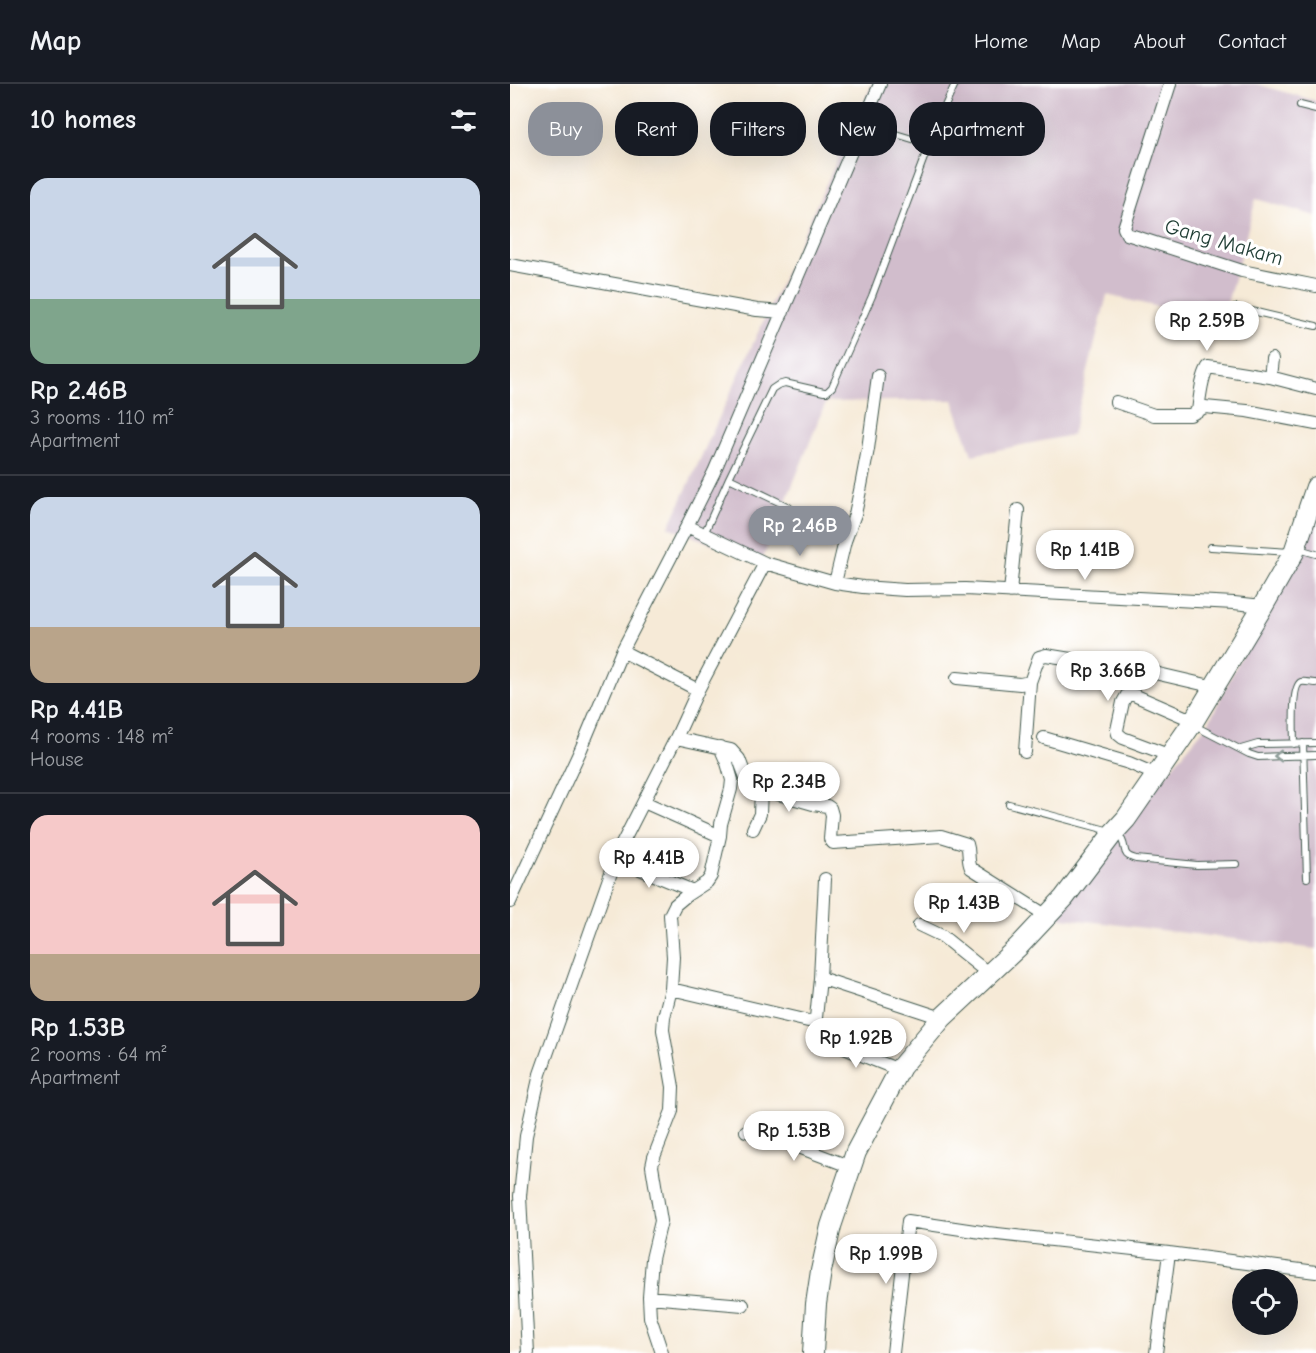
<!DOCTYPE html>
<meta charset="utf-8">
<style>
body{margin:0;font-family:"Comic Neue",sans-serif;background:#242831;color:#f1f3f6;height:100vh;display:flex;flex-direction:column;font-size:22px;white-space:nowrap}
*{box-sizing:border-box;margin:0}
p{font-size:20px;color:#9ea1a6}
.icon{flex:none;width:33px;height:33px;fill:none;stroke:currentColor;stroke-width:2;stroke-linecap:round;stroke-linejoin:round}
.map{position:relative;flex:1;overflow:hidden}
.details{display:flex;flex-direction:column;background:#171b24;width:510px}
.details>*{flex:none}
.hud{position:absolute;left:18px;top:18px;width:570px;height:54px;display:flex;gap:12px}
.buttons{position:absolute;left:722px;top:1185px;display:grid;gap:12px}
.buttons a{display:grid;place-items:center;width:66px;height:66px;border-radius:50%;background:#171b24;box-shadow:0 6px 24px #0002;font-size:30px}
.price{position:absolute;translate:-50% -51px;padding:0 14px;border-radius:21px;background:#fff;color:#222;font-size:20px;line-height:39px;filter:drop-shadow(0 2px 3px #0008)}
.price::after{content:'';position:absolute;left:50%;top:36px;width:18px;height:14px;margin-left:-9px;background:inherit;clip-path:polygon(0 0,100% 0,50% 100%)}
.price.selected{background:#8c9099;color:#fff}
ul{padding:0;list-style:none}
li{display:grid;align-content:center;gap:12px;height:318px;padding:0 30px}
li+li{border-top:2px solid #363941}
li span{display:grid;place-items:center;height:186px;border-radius:18px;color:#555}
li>.icon{margin-inline-start:auto}
span .icon{width:108px;height:108px;fill:#fffc;stroke-width:1}
li b{font-size:26px}
h2{display:flex;justify-content:space-between;align-items:center;height:72px;padding:0 30px;font-size:26px}
.chip{padding:0 21px;border-radius:24px;background:#171b24;box-shadow:0 6px 24px #0002;font-size:21px;line-height:54px}
.chip.selected{background:#8c9099;color:#fff}
header{display:flex;align-items:center;gap:36px;box-sizing:border-box;height:84px;padding:0 30px;background:#171b24;border-bottom:2px solid #363941}
header strong{font-size:28px}
nav{display:flex;gap:33px;margin-inline-start:auto;font-size:21px}
main{display:flex;flex:1;min-height:0}
.map>svg:first-child{display:block}
</style>
<header>
<strong>Map</strong>
<nav><a>Home</a><a>Map</a><a>About</a><a>Contact</a></nav>
</header>
<main>
<section class="details">
<h2>10 homes<svg class="icon" aria-label="filters" viewBox="0 0 24 24"><path d="M4 7h16M4 17h16"/><circle cx="9" cy="7" r="2"/><circle cx="15" cy="17" r="2"/></svg></h2>
<ul>
<li><span style="background:linear-gradient(#c9d6e8 65%,#7fa58c 0)"><svg class="icon" aria-label="home" viewBox="0 0 24 24"><path d="M3 11l9-7 9 7M6 9v11h12V9"/></svg></span><div><b>Rp 2.46B</b><p>3 rooms · 110 m²</p><p>Apartment</p></div></li>
<li><span style="background:linear-gradient(#c9d6e8 70%,#b9a48a 0)"><svg class="icon" aria-label="home" viewBox="0 0 24 24"><path d="M3 11l9-7 9 7M6 9v11h12V9"/></svg></span><div><b>Rp 4.41B</b><p>4 rooms · 148 m²</p><p>House</p></div></li>
<li><span style="background:linear-gradient(#f6c9c9 75%,#b9a48a 0)"><svg class="icon" aria-label="home" viewBox="0 0 24 24"><path d="M3 11l9-7 9 7M6 9v11h12V9"/></svg></span><div><b>Rp 1.53B</b><p>2 rooms · 64 m²</p><p>Apartment</p></div></li>
</ul>
</section>
<div class="map">
<svg width="806" height="1269" viewBox="0 0 806 1269">
<rect width="100%" height="100%" fill="#fff"/>
<filter id="ink" filterUnits="userSpaceOnUse"><feTurbulence type="fractalNoise" baseFrequency=".0167" numOctaves="2"/><feDisplacementMap in="SourceGraphic" scale="12" xChannelSelector="R" yChannelSelector="G"/><feConvolveMatrix kernelMatrix="1 2 1 2 8 2 1 2 1" color-interpolation-filters="sRGB"/></filter>
<filter id="wash" filterUnits="userSpaceOnUse"><feTurbulence type="fractalNoise" baseFrequency=".008" numOctaves="4" result="noise"/><feDisplacementMap in="SourceGraphic" scale="24" xChannelSelector="R" yChannelSelector="G"/><feGaussianBlur stdDeviation="1.35" result="paint"/><feColorMatrix in="noise" values="0 0 0 0 0 0 0 0 0 0 0 0 0 0 0 0 0 1.4 0 .05"/><feComposite in="paint" operator="in"/></filter>
<g filter="url(#wash)">
<rect width="100%" height="100%" fill="#f6ead7"/>
<path fill="#d1bdcc" d="M362 0H746L806 17V132L746 115 712 238 597 211 562 351 462 371 443 316 316 318 251 479 159 443Z
M800 431 806 432V865L537 832 698 640Z"/>
</g>
<g filter="url(#ink)">
<g fill="none" stroke-linecap="round" stroke-linejoin="round">
<defs>
<path id="service" d="M790 21 806 25
M369 45 419 60
M725 223 806 242
M219 394 279 423
M194 450 219 394 262 305 268 301 275 299 314 308H317L322 303 362 212 426 42 445 0
M701 463 780 468
M789 465 806 470
M685 642 739 670 748 673 806 671
M793 659 797 794
M784 660C784 649 781 602 791 598 795 597 802 599 806 599
M731 665 748 660 806 659
M499 720 604 748C605 749 611 755 612 756 617 766 611 771 626 775L687 781 726 780"/>
<path id="minor" d="M660 0 614 144 617 150 732 187 806 202
M0 181 247 226 273 228
M762 275 760 293 806 305
M606 318 644 331H680L695 323 737 327 806 340
M688 327C690 313 691 295 698 283L760 293
M177 442 204 388 370 0
M325 499 335 457 345 430 351 402 358 365 368 292
M500 508 508 426
M112 567 188 606
M447 594 510 600 520 598 529 573 536 571 573 577 605 586 619 581 649 590 705 603
M166 654 221 666 229 675 237 696 251 705 250 730 243 745
M534 654 619 679 647 691
M515 668 520 598
M661 672 613 654 608 650 607 646 613 618 617 611H624L684 637
M251 705 303 720 317 722 320 724 322 731 320 755 323 759 431 752 457 760C460 769 457 775 461 784L537 832
M134 718 210 752
M106 775 183 807
M0 818 71 665 112 567 177 442 255 479 325 499 353 503 395 506 455 505 724 519 753 522
M409 841 432 852 479 890
M310 894 432 934
M161 905 298 937 304 936 306 934 310 894 315 795
M314 956 389 986
M236 1047 278 1059 341 1083
M139 1213 233 1221
M18 1269 10 1112 16 1052 30 990 109 766 166 654 188 606 255 479
M152 1269 140 1233 139 1213 142 1175 151 1137 142 1082 144 1073 162 1027 163 1003 153 946 154 933 161 905 163 873 160 831 165 821 177 811 197 798 201 792 210 752 211 740 221 705 222 696 217 679 210 663
M383 1269 398 1137 478 1149 659 1169 806 1188
M646 1269 659 1169"/>
<path id="primary" d="M303 1269 306 1220 311 1187 321 1142 346 1068 391 983 432 934 508 863 554 814 604 748 616 735 681 641 753 522 784 468 806 403"/>
</defs>
<use href="#service" stroke="#3f574c" stroke-width="8"/>
<use href="#minor" stroke="#3f574c" stroke-width="14"/>
<use href="#primary" stroke="#3f574c" stroke-width="22"/>
<use href="#service" stroke="#fff" stroke-width="6"/>
<use href="#minor" stroke="#fff" stroke-width="12"/>
<use href="#primary" stroke="#fff" stroke-width="20"/>
</g>
<defs><path id="oneway-chevron" d="M-2-3.5L2.5 0L-2 3.5" fill="none" stroke-width="1.6" stroke-linecap="round" stroke-linejoin="round" transform="scale(1.5)"/></defs>
<use stroke="#8f9e9a" href="#oneway-chevron" transform="translate(768 672) rotate(179)"/>
</g>
<g text-anchor="middle" stroke-width="6" stroke-linejoin="round" paint-order="stroke">
<g font-size="21" fill="#1f3d34" stroke="#fff">
<text transform="translate(714 158) rotate(16)" y="7">Gang Makam</text>
</g>
</g>
</svg>
<div class="buttons">
<a><svg class="icon" aria-label="locate" viewBox="0 0 24 24"><circle cx="12" cy="12" r="6"/><path d="M12 2v4M12 18v4M2 12h4M18 12h4"/></svg></a>
</div>
<b class="price" style="left:697px;top:268px">Rp 2.59B</b>
<b class="price selected" style="left:290px;top:473px">Rp 2.46B</b>
<b class="price" style="left:575px;top:497px">Rp 1.41B</b>
<b class="price" style="left:598px;top:618px">Rp 3.66B</b>
<b class="price" style="left:279px;top:729px">Rp 2.34B</b>
<b class="price" style="left:139px;top:805px">Rp 4.41B</b>
<b class="price" style="left:454px;top:850px">Rp 1.43B</b>
<b class="price" style="left:346px;top:985px">Rp 1.92B</b>
<b class="price" style="left:284px;top:1078px">Rp 1.53B</b>
<b class="price" style="left:376px;top:1201px">Rp 1.99B</b>
<div class="hud">
<a class="chip selected">Buy</a>
<a class="chip">Rent</a>
<a class="chip">Filters</a>
<a class="chip">New</a>
<a class="chip">Apartment</a>
</div>
</div>
</main>
